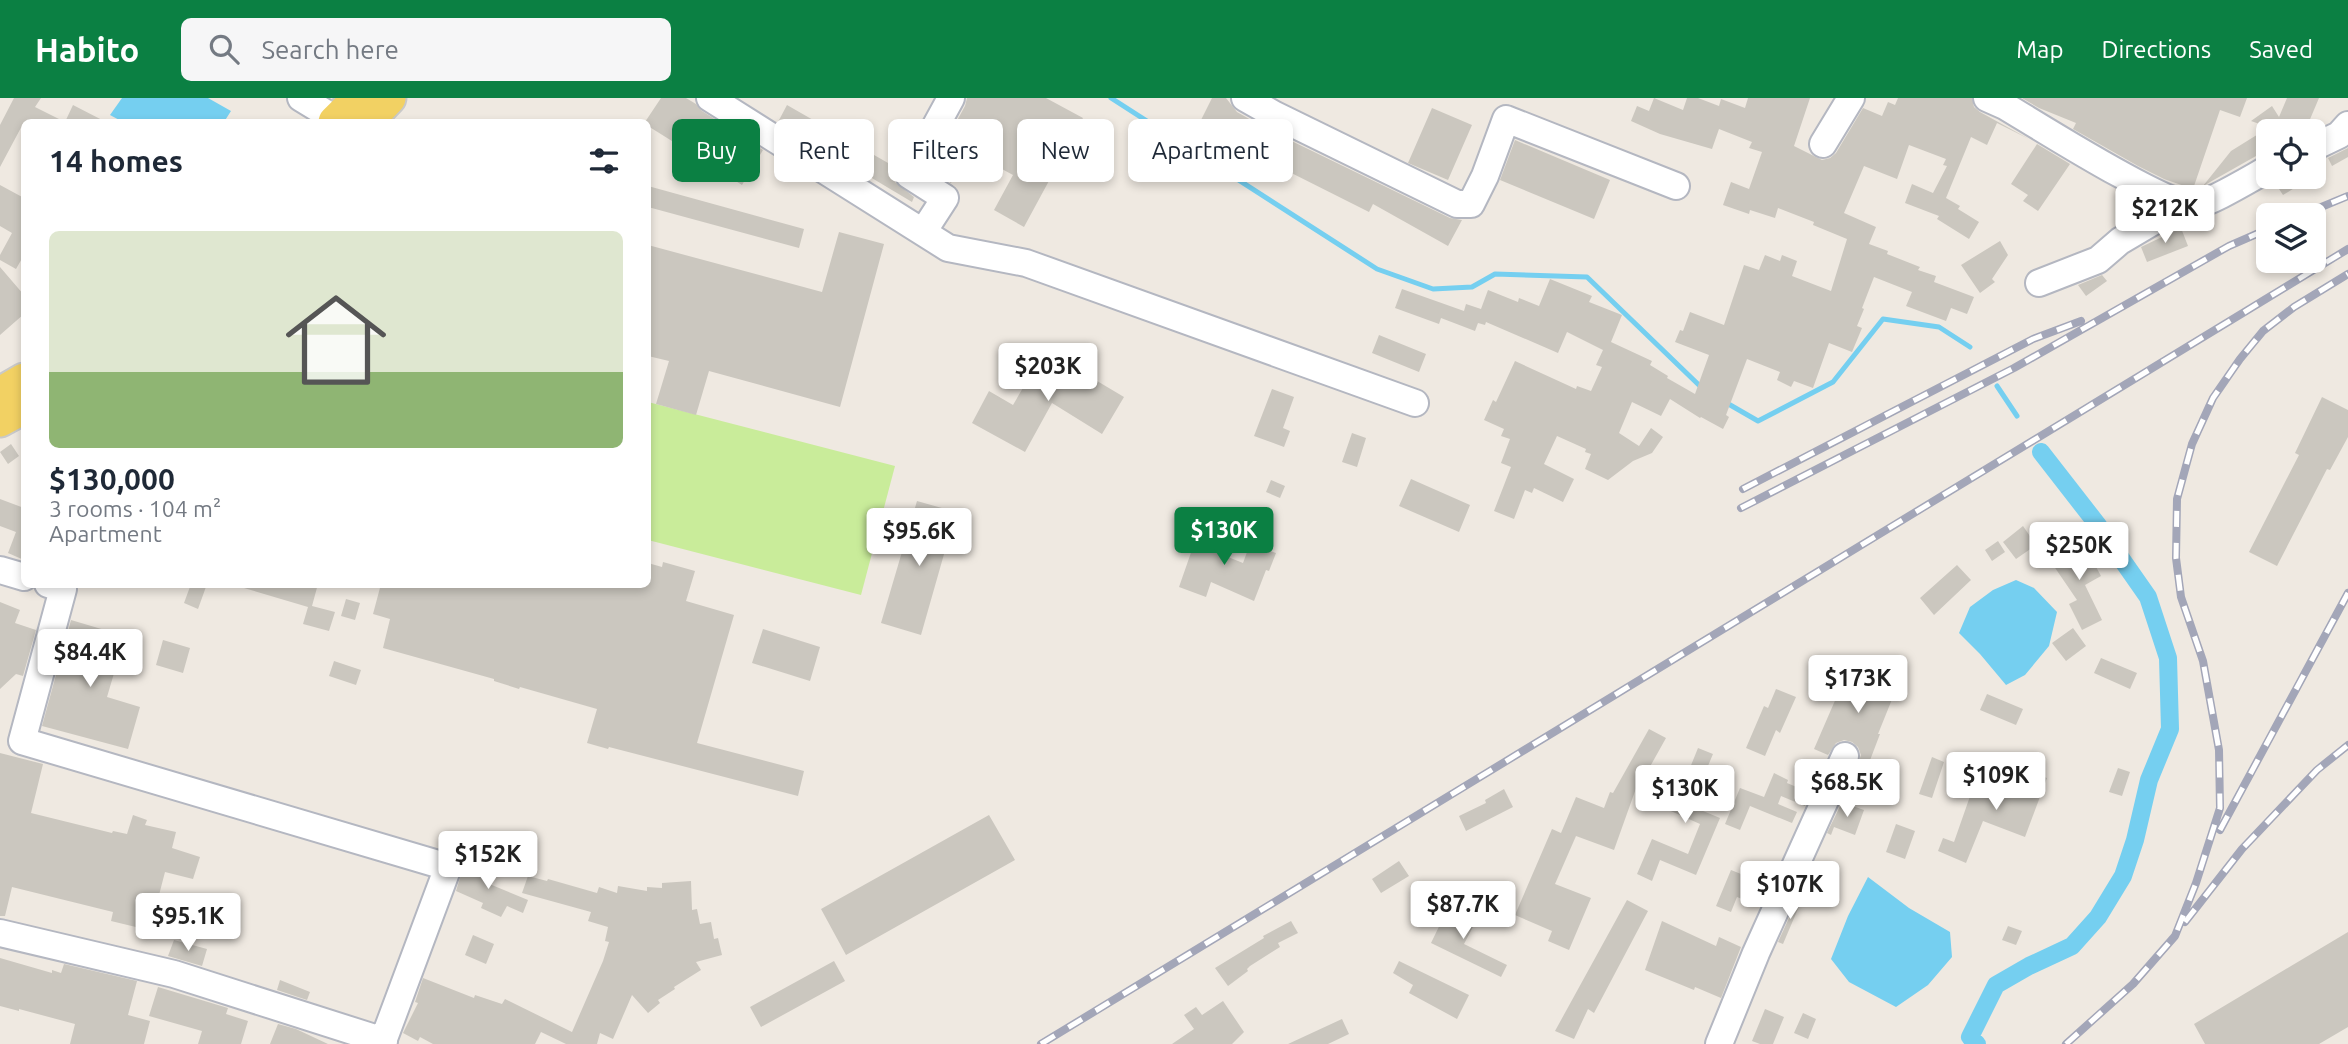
<!DOCTYPE html>
<meta charset="utf-8">
<style>
body{margin:0;font-family:Ubuntu,sans-serif;background:#f6f6f7;color:#1f2937;height:100vh;display:flex;flex-direction:column;font-size:26px;white-space:nowrap}
*{box-sizing:border-box;margin:0}
p{font-size:23px;color:#747a83}
.icon{flex:none;width:38px;height:38px;fill:none;stroke:currentColor;stroke-width:2;stroke-linecap:round;stroke-linejoin:round}
.map{position:relative;flex:1;overflow:hidden}
.details{position:absolute;left:21px;top:21px;width:630px;height:469px;display:flex;flex-direction:column;background:#fff;border-radius:10px;box-shadow:0 4px 10px #0003}
.details>*{flex:none}
.hud{position:absolute;left:672px;top:21px;width:665px;height:63px;display:flex;gap:14px}
.tools{position:absolute;left:2256px;top:21px;display:grid;gap:14px}
.tools a{display:grid;place-items:center;width:70px;height:70px;border-radius:10px;background:#fff;box-shadow:0 4px 10px #0003;font-size:35px}
.price{position:absolute;translate:-50% -60px;padding:0 16px;border-radius:7px;background:#fff;color:#222;font-size:23px;line-height:46px;filter:drop-shadow(0 2px 4px #0008)}
.price::after{content:'';position:absolute;left:50%;top:42px;width:21px;height:16px;margin-left:-10px;background:inherit;clip-path:polygon(0 0,100% 0,50% 100%)}
.price.selected{background:#0b8043;color:#fff}
ul{padding:0;list-style:none}
li{display:grid;align-content:center;gap:14px;height:371px;padding:0 28px}
li span{display:grid;place-items:center;height:217px;border-radius:10px;color:#555}
li>.icon{margin-inline-start:auto}
span .icon{width:126px;height:126px;fill:#fffc;stroke-width:1}
li b{font-size:30px}
h2{display:flex;justify-content:space-between;align-items:center;height:84px;padding:0 28px;font-size:30px}
.pill{padding:0 24px;border-radius:10px;background:#fff;box-shadow:0 4px 10px #0003;font-size:24px;line-height:63px}
.pill.selected{background:#0b8043;color:#fff}
header{display:flex;align-items:center;gap:42px;box-sizing:border-box;height:98px;padding:0 35px;background:#0b8043;color:#fff}
header strong{font-size:33px}
nav{display:flex;gap:38px;margin-inline-start:auto;font-size:24px}
.search{width:490px;height:63px;background:#f6f6f7;display:flex;align-items:center;gap:18px;box-sizing:border-box;padding:0 24px;border-radius:10px;color:#747a83;font-size:26px}
.map>svg:first-child{display:block}
</style>
<header>
<strong>Habito</strong>
<div class="search"><svg class="icon" aria-label="search" viewBox="0 0 24 24"><circle cx="10" cy="10" r="6"/><path d="M15 15l6 6"/></svg>Search here</div>
<nav><a>Map</a><a>Directions</a><a>Saved</a></nav>
</header>
<div class="map">
<svg width="2348" height="946" viewBox="0 0 2348 946">
<rect width="100%" height="100%" fill="#efe9e1"/>
<path fill="#c9ec9a" d="M648 304 895 368 861 497 648 442Z"/>
<path fill="#75cff0" d="M122 0H208L231 13 224 24H123L110 17Z
M2016 482 2034 490 2057 514 2049 548 2025 577 2006 587 1980 556 1959 535 1970 509 1993 492Z
M1868 779 1909 810 1950 834 1952 859 1928 887 1896 909 1849 884 1831 861 1848 818Z"/>
<g fill="none" stroke-linecap="round" stroke-linejoin="round">
<path stroke="#75cff0" stroke-width="5" d="M1111 0 1377 171 1433 191 1472 189 1495 176 1587 179 1702 290
M1997 288 2017 318
M1725 304 1758 323 1833 284 1883 221 1939 229 1970 249"/>
<path stroke="#75cff0" stroke-width="18" d="M1977 946 1970 939 1996 887 2029 868 2072 848 2098 819 2123 778 2135 742 2149 682 2170 631 2168 560 2148 499 2097 426 2041 354"/>
</g>
<path fill="#cbc7bf" d="M14 0H41L35 9 65 24 73 7 106 24H24L0 69V27Z
M661 0H686L696 6 702 13 763 52 742 87 648 28V24H645Z
M967 0H1046L1083 20 1024 129 994 112 1013 77 967 52 951 85 930 72 965 8Z
M1212 0H1226L1237 14 1267 31 1450 120 1462 122 1448 148 1373 106 1369 114 1198 28Z
M1654 0 1683 12 1687 0H1698L1719 8 1721 1 1745 10 1748 0H1810L1794 48 1822 62 1830 60 1836 55 1863 10 1882 18 1888 4 1895 7 1898 0H1972L1974 9 1980 14 2029 41 1997 25 1987 47 1971 39 1946 100 1960 108 1958 111 1979 124 1969 141 1937 121 1939 118 1905 105 1912 86 1933 95 1947 68 1943 67 1946 61 1909 47 1897 81 1864 68 1844 115 1876 129 1869 146 1888 153 1887 156 1920 169 1918 172 1936 178 1934 184 1974 199 1967 216 1951 210 1946 223 1906 208 1912 194 1874 179 1862 210 1864 211 1857 228 1862 230 1852 254 1829 245 1813 290 1794 283 1791 289 1777 282 1780 274 1747 261 1726 317 1729 319 1723 331 1701 319 1700 320 1670 301 1661 318 1632 304 1619 335 1639 348 1651 330 1663 339 1652 355 1633 363 1608 382 1585 371 1591 356 1585 354 1586 351 1557 338 1544 366 1574 381 1563 404 1534 390 1532 395 1525 392 1514 421 1494 413 1511 369 1501 365 1510 341 1501 338 1504 331 1484 322 1493 302 1496 304 1515 263 1576 291 1577 288 1591 293 1602 269 1596 267 1603 252 1567 234 1558 255 1486 224 1485 227 1478 225 1475 233 1441 220 1439 226 1395 210 1402 191 1464 213 1466 206 1481 211 1488 192 1518 204 1519 200 1539 208 1550 181 1592 198 1589 204 1622 217 1611 244 1652 263 1650 267 1668 278 1667 280 1695 296 1709 257 1675 244 1680 232 1683 233 1690 214 1724 227 1744 167 1759 172 1765 157 1780 163 1782 157 1797 163 1792 178 1831 193 1847 141 1813 127 1814 124 1778 110 1775 120 1750 112 1749 116 1723 107 1731 84 1749 91 1762 54 1749 50 1752 44 1719 31 1712 51 1660 36 1631 23 1637 8 1649 13Z
M2022 0H2247L2240 19 2220 12 2193 91 2164 81 2138 68 2073 31 2076 25 2039 10Z
M2287 0H2319L2308 26 2301 33H2273L2274 31 2251 23 2272 8 2279 19Z
M787 7 895 69 893 76 895 84 914 99 912 104 778 24Z
M1432 10 1472 27 1448 82 1408 65Z
M2268 30V55L2256 58 2203 88 2231 53Z
M1515 42 1610 82 1594 121 1500 82Z
M2037 46 2070 66 2038 113 2023 103 2028 97 2011 86Z
M2348 50V59L2332 68 2328 60Z
M2282 79H2312L2283 97 2275 85Z
M0 87 24 100V157L16 171 0 162V157L12 135 0 128Z
M648 88 804 131 799 150 648 109Z
M2181 130 2188 148 2147 164 2141 149Z
M839 134 884 146 840 309 709 273 696 317 656 306 669 263 648 258V147L822 194Z
M2000 143 2008 157 1992 181 1995 184 1980 195 1961 167Z
M0 169 24 197V216L0 237Z
M2102 177 2107 183 2086 198 2078 187Z
M1379 237 1426 256 1419 274 1372 255Z
M1045 252 1124 299 1102 336 1052 305 1025 354 972 325 989 293 1013 307Z
M1272 291 1294 299 1283 330 1290 333 1284 349 1254 338Z
M2322 299 2348 312V339L2330 372 2327 371 2277 468 2249 454 2299 357 2295 355Z
M1352 335 1366 340 1357 369 1342 364Z
M11 346 19 358 8 366 0 354Z
M1411 381 1470 407 1459 434 1399 408Z
M1271 382 1285 388 1280 400 1266 394Z
M0 401 24 410V462L8 455 16 434 0 428Z
M917 403 956 414 921 537 881 525Z
M1197 428 1224 438 1218 455 1243 465 1250 446 1276 455 1269 473 1266 472 1254 503 1211 484 1206 499 1179 489 1194 446H1191Z
M2023 428 2036 447 2016 461 2003 444Z
M1998 443 2005 454 1992 463 1985 452Z
M2082 443 2101 478 2085 487 2102 522 2082 532 2069 506 2077 502 2049 461Z
M663 464 695 473 686 503 734 517 697 645 804 673 798 698 609 649 608 651 587 645 597 611 520 589 519 591 494 583V581L383 550 390 521 373 516 381 486H648V465L662 469Z
M1957 467 1971 482 1934 517 1920 500Z
M191 486H207L198 511 184 505Z
M244 486H318L312 508 335 514 329 533 303 526 308 509 244 490Z
M346 501 360 505 355 522 341 518Z
M0 504 20 512 15 525 36 532 23 578 16 576 0 591Z
M71 522 125 538 107 599 140 609 128 651 42 628Z
M2073 530 2086 548 2066 563 2052 545Z
M763 531 820 549 810 583 752 565Z
M163 542 190 550 183 575 156 567Z
M2101 560 2137 575 2130 591 2094 575Z
M334 563 361 572 356 587 329 578Z
M1850 568 1897 589 1878 636H1880L1864 678 1855 674 1861 657 1858 649 1852 644 1844 642 1836 645 1828 657 1814 651Z
M1776 591 1796 599 1780 635 1776 632 1765 658 1746 650 1764 608 1768 610Z
M1987 596 2023 611 2016 627 1980 612Z
M1649 631 1666 640 1642 683 1639 682 1614 752 1576 738 1555 786 1591 800 1569 852 1548 843 1552 833 1515 817 1552 731 1561 735 1576 699 1604 710 1610 694 1613 695Z
M1698 650 1713 656 1691 708 1720 720 1696 777 1660 762 1652 783 1637 776 1652 741 1688 756 1700 726 1664 710 1669 698 1677 702Z
M0 655 43 666 31 715 112 735 113 733 127 736 133 717 147 722 145 727 176 734 172 750 200 759 193 781 165 774 152 824 142 821 140 830 111 823 113 814 12 789 5 818H0Z
M1932 659 1944 664 1932 700 1919 696Z
M2118 670 2130 674 2122 698 2109 694Z
M1774 675 1788 682 1787 685 1811 695 1805 708 1781 698 1778 706 1797 714 1792 725 1750 708 1740 732 1725 726 1740 690 1764 699Z
M1992 675 2028 688 2033 675 2047 680 2025 739 1983 723 1966 765 1938 753 1943 740 1954 744 1975 684 1987 689Z
M1504 691 1513 709 1466 733 1459 718 1486 705 1485 702Z
M1844 700H1846L1844 705 1864 712 1855 737 1834 729 1831 737 1827 735Z
M989 717 1015 762 846 857 821 811Z
M1896 726 1915 733 1905 761 1886 754Z
M1399 763 1409 778 1381 795 1372 781Z
M465 764 491 774 487 785 528 802 523 815 507 808 501 819 481 810 483 805 456 793Z
M1762 767 1776 773 1760 808 1737 799 1731 814 1716 808 1731 772 1756 782Z
M528 778 547 783 548 781 597 795 599 789 617 795 618 788 647 793V789L662 790V785L691 783 692 812 697 811 700 826 711 824 714 841 718 840 722 857 696 864 701 872 674 889 675 891 658 902 660 905 648 915 632 897 613 941 600 935 597 946H566L541 934 535 946H433L420 939 418 943 403 935 418 905 415 904 423 880 474 900 475 897 502 906 505 901 572 934 603 863 609 844 605 843 608 829 588 823 591 814 522 795Z
M1799 798 1803 799 1783 846 1778 844Z
M1627 802 1648 813 1594 915 1588 911 1574 941 1555 933Z
M1449 808 1476 823 1464 846 1507 867 1501 879 1431 845Z
M1291 823 1298 835 1278 845 1280 849 1250 868 1247 871 1248 873 1228 888 1215 870 1264 840 1263 838Z
M1662 823 1716 848 1719 839 1741 849 1721 900 1695 889 1694 892 1645 872Z
M2008 828 2022 833 2016 847 2002 842Z
M2348 834V929L2319 946H2205L2194 926Z
M473 837 494 846 486 866 465 857Z
M174 842 207 851 202 868 168 858Z
M0 860 52 875V872L61 875 64 866 137 883 128 917 150 923 144 946H70L75 926 19 911V913L0 908Z
M834 863 845 883 761 929 750 909Z
M1399 863 1469 897 1457 921 1409 895 1413 887 1393 875Z
M280 882 310 894 307 902 277 892Z
M158 889 228 910 226 916 248 923 241 946H198L202 933 149 918Z
M1223 903 1244 934 1232 946H1172L1194 931 1184 917 1196 909 1202 917Z
M1765 911 1784 919 1773 946H1760L1752 943Z
M1803 915 1816 921 1808 941 1794 935Z
M1342 921 1349 936 1328 946H1288Z
M278 926 296 931 328 946H270Z"/>
<g fill="none" stroke-linecap="round" stroke-linejoin="round">
<defs>
<path id="minor" d="M301 0 337 22
M710 0 948 150 1026 165 1415 305
M1245 0 1275 17 1457 106H1471L1485 78 1506 21 1676 88
M1987 0 2005 8C2037 27 2167 110 2195 107 2209 106 2253 79 2268 71
M1823 46 1851 0
M2314 49 2339 37 2348 27
M923 134 945 100 909 77 951 0
M2039 185 2098 162 2120 143 2181 107
M0 472 24 479
M48 486 63 491 22 643 448 769 382 946
M0 835 174 876 384 943
M1719 946 1756 855 1845 658"/>
<path id="major" d="M335 24 359 0
M366 24 389 0
M0 296 24 282
M0 322 24 309"/>
</defs>
<use href="#minor" stroke="#b4b7c1" stroke-width="30"/>
<use href="#major" stroke="#c9c9c9" stroke-width="37"/>
<use href="#minor" stroke="#fff" stroke-width="26"/>
<use href="#major" stroke="#f2d163" stroke-width="33"/>
<defs>
<path id="rail" d="M2302 117 2348 98
M1743 391 2033 241 2081 223
M1741 410 2014 270 2229 148 2268 131
M2220 732 2348 495
M2185 824 2242 751 2317 672 2348 647
M1041 946 2348 151
M2066 946 2133 886 2175 838 2196 785 2220 710 2219 652 2203 563 2181 499 2176 460 2177 401 2192 346 2213 300 2240 261 2263 233 2294 209 2348 176"/>
</defs>
<use href="#rail" stroke="#a3a6b8" stroke-width="8"/>
<use href="#rail" stroke="#fff" stroke-width="5" stroke-dasharray="16" stroke-linecap="butt"/>
</g>
</svg>
<div class="tools">
<a><svg class="icon" aria-label="locate" viewBox="0 0 24 24"><circle cx="12" cy="12" r="6"/><path d="M12 2v4M12 18v4M2 12h4M18 12h4"/></svg></a>
<a><svg class="icon" aria-label="layers" viewBox="0 0 24 24"><path d="M12 4l9 5-9 5-9-5zM3 14l9 5 9-5"/></svg></a>
</div>
<b class="price" style="left:2165px;top:147px">$212K</b>
<b class="price" style="left:1048px;top:305px">$203K</b>
<b class="price selected" style="left:1224px;top:469px">$130K</b>
<b class="price" style="left:919px;top:470px">$95.6K</b>
<b class="price" style="left:2079px;top:484px">$250K</b>
<b class="price" style="left:90px;top:591px">$84.4K</b>
<b class="price" style="left:1858px;top:617px">$173K</b>
<b class="price" style="left:1996px;top:714px">$109K</b>
<b class="price" style="left:1847px;top:721px">$68.5K</b>
<b class="price" style="left:1685px;top:727px">$130K</b>
<b class="price" style="left:488px;top:793px">$152K</b>
<b class="price" style="left:1790px;top:823px">$107K</b>
<b class="price" style="left:1463px;top:843px">$87.7K</b>
<b class="price" style="left:188px;top:855px">$95.1K</b>
<div class="hud">
<a class="pill selected">Buy</a>
<a class="pill">Rent</a>
<a class="pill">Filters</a>
<a class="pill">New</a>
<a class="pill">Apartment</a>
</div>
<section class="details">
<h2>14 homes<svg class="icon" aria-label="filters" viewBox="0 0 24 24"><path d="M4 7h16M4 17h16"/><circle cx="9" cy="7" r="2"/><circle cx="15" cy="17" r="2"/></svg></h2>
<ul>
<li><span style="background:linear-gradient(#dfe7d0 65%,#8fb573 0)"><svg class="icon" aria-label="home" viewBox="0 0 24 24"><path d="M3 11l9-7 9 7M6 9v11h12V9"/></svg></span><div><b>$130,000</b><p>3 rooms · 104 m²</p><p>Apartment</p></div></li>
</ul>
</section>
</div>
